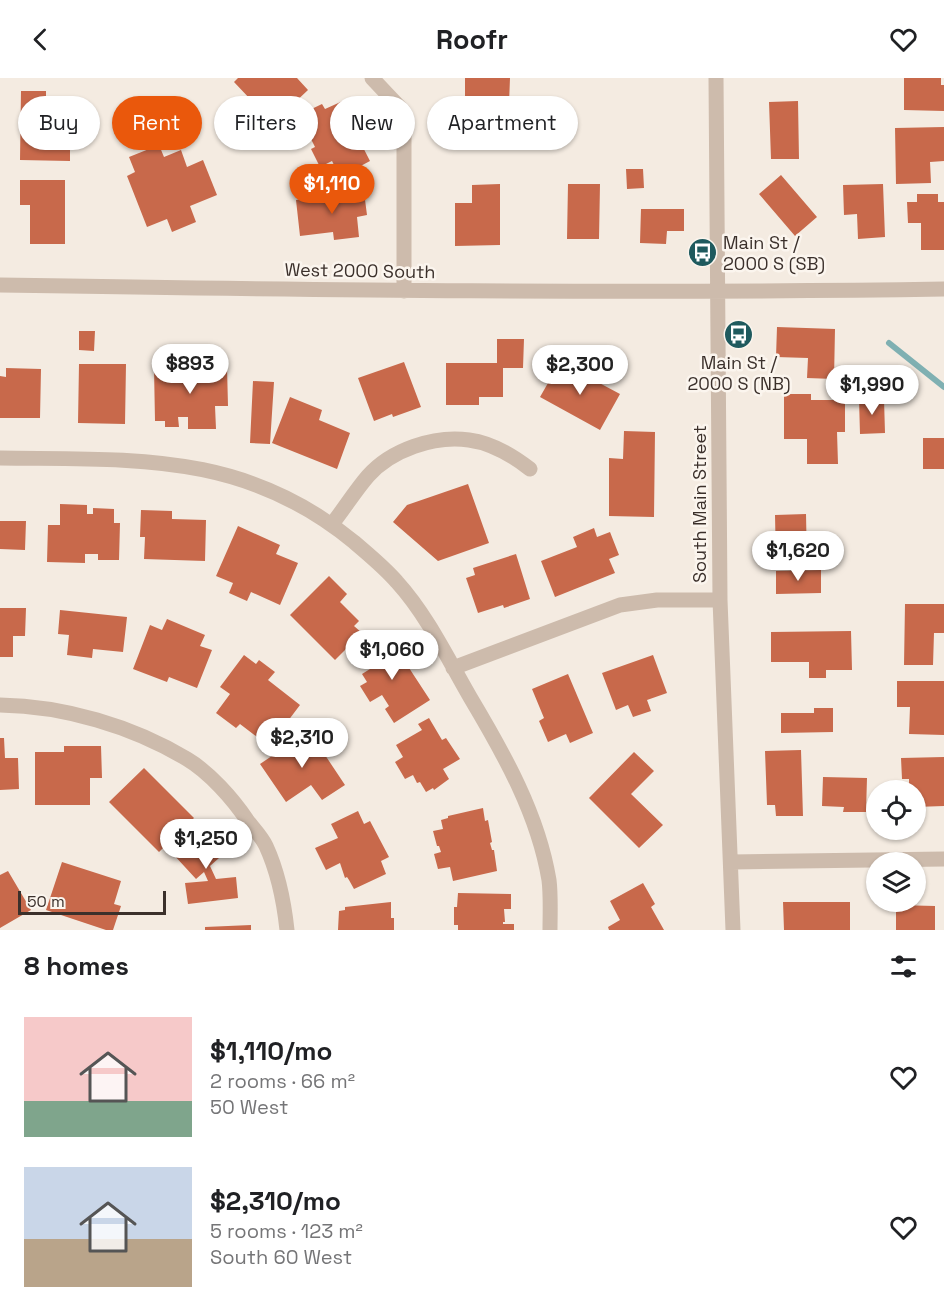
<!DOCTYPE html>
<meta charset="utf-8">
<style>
body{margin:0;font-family:"Space Grotesk",sans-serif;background:#f2f2f2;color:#202124;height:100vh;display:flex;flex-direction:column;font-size:22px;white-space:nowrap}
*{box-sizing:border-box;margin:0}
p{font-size:20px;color:#757577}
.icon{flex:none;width:33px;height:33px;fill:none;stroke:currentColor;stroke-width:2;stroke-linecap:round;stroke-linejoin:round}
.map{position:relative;height:852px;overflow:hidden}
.sheet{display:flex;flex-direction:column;background:#fff;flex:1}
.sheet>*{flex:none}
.banner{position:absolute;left:18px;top:18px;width:600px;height:54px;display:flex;gap:12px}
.buttons{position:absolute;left:866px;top:702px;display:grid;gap:12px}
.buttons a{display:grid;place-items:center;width:60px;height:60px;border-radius:50%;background:#fff;box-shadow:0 2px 4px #0004;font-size:30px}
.scale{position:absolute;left:18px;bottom:15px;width:148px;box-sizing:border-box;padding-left:6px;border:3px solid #3b302b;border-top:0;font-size:16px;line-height:21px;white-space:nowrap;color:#3b302b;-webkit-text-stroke:4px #fbf5ee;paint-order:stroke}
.price{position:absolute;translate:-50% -51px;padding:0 14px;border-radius:21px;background:#fff;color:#222;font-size:20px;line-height:39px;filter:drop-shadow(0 2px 3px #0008)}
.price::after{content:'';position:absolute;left:50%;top:36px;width:18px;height:14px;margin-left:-9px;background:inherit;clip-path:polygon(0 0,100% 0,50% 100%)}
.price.selected{background:#ea580c;color:#fff}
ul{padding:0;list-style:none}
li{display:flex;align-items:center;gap:18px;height:150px;padding:0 24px}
li span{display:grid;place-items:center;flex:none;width:168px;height:120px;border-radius:0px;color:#555}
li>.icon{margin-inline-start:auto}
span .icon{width:72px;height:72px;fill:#fffc;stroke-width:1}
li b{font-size:26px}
h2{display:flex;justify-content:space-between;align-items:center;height:72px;padding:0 24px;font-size:26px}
.pill{padding:0 21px;border-radius:27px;background:#fff;box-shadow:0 2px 4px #0004;font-size:21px;line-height:54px}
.pill.selected{background:#ea580c;color:#fff}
header{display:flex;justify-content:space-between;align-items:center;height:78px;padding:0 24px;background:#fff;font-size:27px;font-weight:700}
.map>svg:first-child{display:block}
</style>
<header><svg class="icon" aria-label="back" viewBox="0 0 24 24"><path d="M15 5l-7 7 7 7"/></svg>Roofr<svg class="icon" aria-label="heart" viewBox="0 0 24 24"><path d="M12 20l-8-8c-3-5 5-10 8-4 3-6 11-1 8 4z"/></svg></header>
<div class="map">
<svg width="944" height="852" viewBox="0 0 944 852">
<rect width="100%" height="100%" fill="#f4ebe1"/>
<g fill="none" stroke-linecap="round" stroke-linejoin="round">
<path stroke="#7fb0b2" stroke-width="6" d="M889 265 944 309"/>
</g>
<path fill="#c8694b" d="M238 0H297L308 12 273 45 234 4Z
M465 0H510L509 26H525V47H510V54H495V70H471V54H449V29H465Z
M904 0H941V7H944V33L904 32Z
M21 13H46V27L60 28 59 64H70V83L20 82Z
M345 22 355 41 350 44 370 83 340 99 332 83 320 89 311 71 315 69 299 37 322 26 325 31Z
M798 23 799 81H771L769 24Z
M944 49V83L930 84 931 105 896 106 895 50Z
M159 67 164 79 181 72 187 89 203 82 217 117 190 128 196 144 172 154 167 141 147 149 127 98 135 94 129 79Z
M626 91H643L644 110 627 111Z
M781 97 817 139 795 158 759 116Z
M20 102H65V166H30V127H20Z
M500 106V167L455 168V125H472V107Z
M568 106H600L599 161H567Z
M883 106 885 159 858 161 857 136 844 137 843 107Z
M364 114 367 137 357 139 359 159 334 162 333 154 300 158 296 122Z
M917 116H938V124H944V172H921V145H908L907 124H917Z
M641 131H684V153H667L666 166 640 165Z
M777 249 835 251 834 301 807 300 808 280 776 279Z
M79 253H95L94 273 79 272Z
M497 261H524L523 290H503V319H479V327H446V285H497Z
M404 284 421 329 393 339 392 336 374 343 358 300Z
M560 284 620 316 600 352 540 319Z
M79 286H126L125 346 78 345Z
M227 289 228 328H215L216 351H188V339H178L179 349H165V343H155L154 290Z
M6 290 41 291 40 340H0V298L6 299Z
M253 303 274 304 270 366 250 365Z
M784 316H811V322H845V354H837L838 386H807V361H784Z
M290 319 322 332 319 342 350 355 337 391 272 365Z
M859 321H884L885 355 860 356Z
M624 353 655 354 654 439 609 438V380L623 381Z
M923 360H944V391H923Z
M468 406 489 465 438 483 393 444 407 427Z
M60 426 87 427V436H93V430L114 431V445H120L119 482H98V476H85V485L47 484 48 447H60Z
M141 432 172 433V441L206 442 205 483 144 481 145 459H140Z
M806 436 807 485H776L775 437Z
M0 443H26L25 472 0 471Z
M238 448 280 467 276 476 298 485 280 527 251 514 247 523 229 515 233 505 216 498Z
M594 450 597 459 610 454 619 477 609 481 615 495 555 519 541 483 577 469 573 459Z
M516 476 530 521 504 530 503 527 478 535 466 500 475 497 473 490Z
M821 492V515L776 516V493Z
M329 498 347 516 340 524 359 543 354 548 362 555 335 582 290 537Z
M905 526H944V555H934L933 587H904Z
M0 530H26L25 558H13V579H0Z
M60 532 127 539 123 574 93 571 92 580 67 577 69 557 58 556Z
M167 541 205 557 200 568 212 572 197 610 169 599 167 604 133 591 150 547 162 552Z
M851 553 852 592H826V600H809V584H771V554Z
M386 560 393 571 396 570 430 622 394 645 385 631 389 628 382 617 370 624 360 608 367 604 362 596 370 591 361 577Z
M244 577 256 586 259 582 275 594 268 602 300 627 269 668 240 646 236 650 216 635 230 616 220 609Z
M653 577 667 615 647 622 651 633 633 639 628 627 616 632 602 595Z
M568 596 593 655 570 665 566 656 548 664 539 643 544 640 532 611Z
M897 603H944V657L909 656 910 629H897Z
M814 630H833V654L781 655V635H814Z
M429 640 442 662 446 660 460 681 443 691 449 701 434 712 433 710 426 714 420 704 417 705 413 697 405 701 395 684 403 679 396 667 422 652 418 646Z
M309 653 345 707 322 722 311 707 286 724 260 686Z
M0 660H4L5 680H18L19 711 0 712Z
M64 668H101L102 700H90V727H35V674H64Z
M801 672 803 738H776L775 727H767L765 673Z
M634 674 654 693 631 716 663 747 639 770 589 720Z
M944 679V728L915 729V712H909V701H902L901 680Z
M144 690 194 740 159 774 109 724Z
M823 699 867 700 866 734H843L844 729 822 728Z
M483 730 485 743 488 742 492 764 490 765 492 772H494L497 793 453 803 450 789 438 791 434 776 441 774 439 768H437L433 753 443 751 441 742 448 740V738Z
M358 733 364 746 370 743 389 779 381 783 386 796 354 811 349 802 347 799 345 800 340 785 326 792 315 770 338 760 331 746Z
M209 751 228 772 210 788 216 801 236 799 238 820 188 826 185 805 208 803 204 794 196 801 173 776 191 760 195 764Z
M62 784 121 803 114 826 121 828 113 852H106L46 832Z
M8 793 31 832 0 850V797Z
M643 805 655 826 651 829 664 852H609L608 849 620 842 610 823Z
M458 815 511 816V831H504L505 844H503V846H514V852H458V847H454V829H457Z
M391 824V840H394V852H338L339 833 345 832V829Z
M783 824H850V852H784Z
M896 827 935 828V852H896Z
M251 847V852H205V849Z"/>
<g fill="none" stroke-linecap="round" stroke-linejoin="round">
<path stroke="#cdbbac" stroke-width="15" d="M372 0 404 34V213
M716 0 720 522 733 852
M0 207C315 212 629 216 944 211
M0 380C133 382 244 373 354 464 369 477 384 489 397 504 427 537 448 581 470 619 504 676 538 736 549 802 551 818 550 836 550 852
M332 446C344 431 355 413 368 398 391 372 434 357 469 362 492 365 512 377 530 391
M453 590 620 527 657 522H720
M0 627C64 628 132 648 187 681 209 694 233 721 247 742 253 750 262 759 266 768 278 794 284 824 287 852
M732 784 944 781"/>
</g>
<defs>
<symbol id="bus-disc" viewBox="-11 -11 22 22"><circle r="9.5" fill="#1f5a5e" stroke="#fbf5ee"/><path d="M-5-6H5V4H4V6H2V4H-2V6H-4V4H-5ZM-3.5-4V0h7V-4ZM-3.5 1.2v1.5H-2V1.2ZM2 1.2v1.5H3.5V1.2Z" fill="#fff"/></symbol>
</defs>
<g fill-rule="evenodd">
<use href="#bus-disc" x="686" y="158" width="33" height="33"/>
<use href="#bus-disc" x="722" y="240" width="33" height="33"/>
</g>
<g text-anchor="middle" stroke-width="5" stroke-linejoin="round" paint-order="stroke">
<g font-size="18" fill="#3b302b" stroke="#fbf5ee" text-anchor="start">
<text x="723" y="171">Main St /<tspan x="723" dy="21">2000 S (SB)</tspan></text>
<text x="739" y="291" text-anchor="middle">Main St /<tspan x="739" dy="21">2000 S (NB)</tspan></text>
</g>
<g font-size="18" fill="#3b302b" stroke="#fbf5ee">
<text transform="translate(360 193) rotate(1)" y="6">West 2000 South</text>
<text transform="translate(700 426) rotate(-90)" y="6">South Main Street</text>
</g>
</g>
</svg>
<div class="buttons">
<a><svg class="icon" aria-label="locate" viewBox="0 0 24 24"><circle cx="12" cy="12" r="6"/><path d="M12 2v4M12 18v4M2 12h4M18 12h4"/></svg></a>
<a><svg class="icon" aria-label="layers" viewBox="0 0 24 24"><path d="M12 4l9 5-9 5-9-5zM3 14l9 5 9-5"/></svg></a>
</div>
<div class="scale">50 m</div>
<b class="price selected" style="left:332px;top:137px">$1,110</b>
<b class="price" style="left:190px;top:317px">$893</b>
<b class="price" style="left:580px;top:318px">$2,300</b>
<b class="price" style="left:872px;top:338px">$1,990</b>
<b class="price" style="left:798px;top:504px">$1,620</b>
<b class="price" style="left:392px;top:603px">$1,060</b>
<b class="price" style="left:302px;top:691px">$2,310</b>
<b class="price" style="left:206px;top:792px">$1,250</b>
<div class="banner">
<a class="pill">Buy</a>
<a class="pill selected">Rent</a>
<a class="pill">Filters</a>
<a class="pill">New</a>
<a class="pill">Apartment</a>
</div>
</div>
<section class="sheet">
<h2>8 homes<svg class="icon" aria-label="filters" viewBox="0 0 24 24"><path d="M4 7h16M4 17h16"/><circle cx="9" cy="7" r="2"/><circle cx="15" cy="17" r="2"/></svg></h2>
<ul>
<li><span style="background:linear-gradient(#f6c9c9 70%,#7fa58c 0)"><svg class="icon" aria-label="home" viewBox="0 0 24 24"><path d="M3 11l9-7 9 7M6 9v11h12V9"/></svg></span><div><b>$1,110/mo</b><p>2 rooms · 66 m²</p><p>50 West</p></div><svg class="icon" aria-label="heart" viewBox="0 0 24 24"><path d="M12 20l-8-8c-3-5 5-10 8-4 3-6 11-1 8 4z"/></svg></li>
<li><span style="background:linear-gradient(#c9d6e8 60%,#b9a48a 0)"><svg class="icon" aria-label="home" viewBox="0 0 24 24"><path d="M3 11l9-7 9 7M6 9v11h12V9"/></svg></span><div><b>$2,310/mo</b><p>5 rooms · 123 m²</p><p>South 60 West</p></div><svg class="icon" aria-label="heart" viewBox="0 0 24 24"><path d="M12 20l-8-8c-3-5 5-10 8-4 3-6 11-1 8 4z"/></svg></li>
</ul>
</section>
